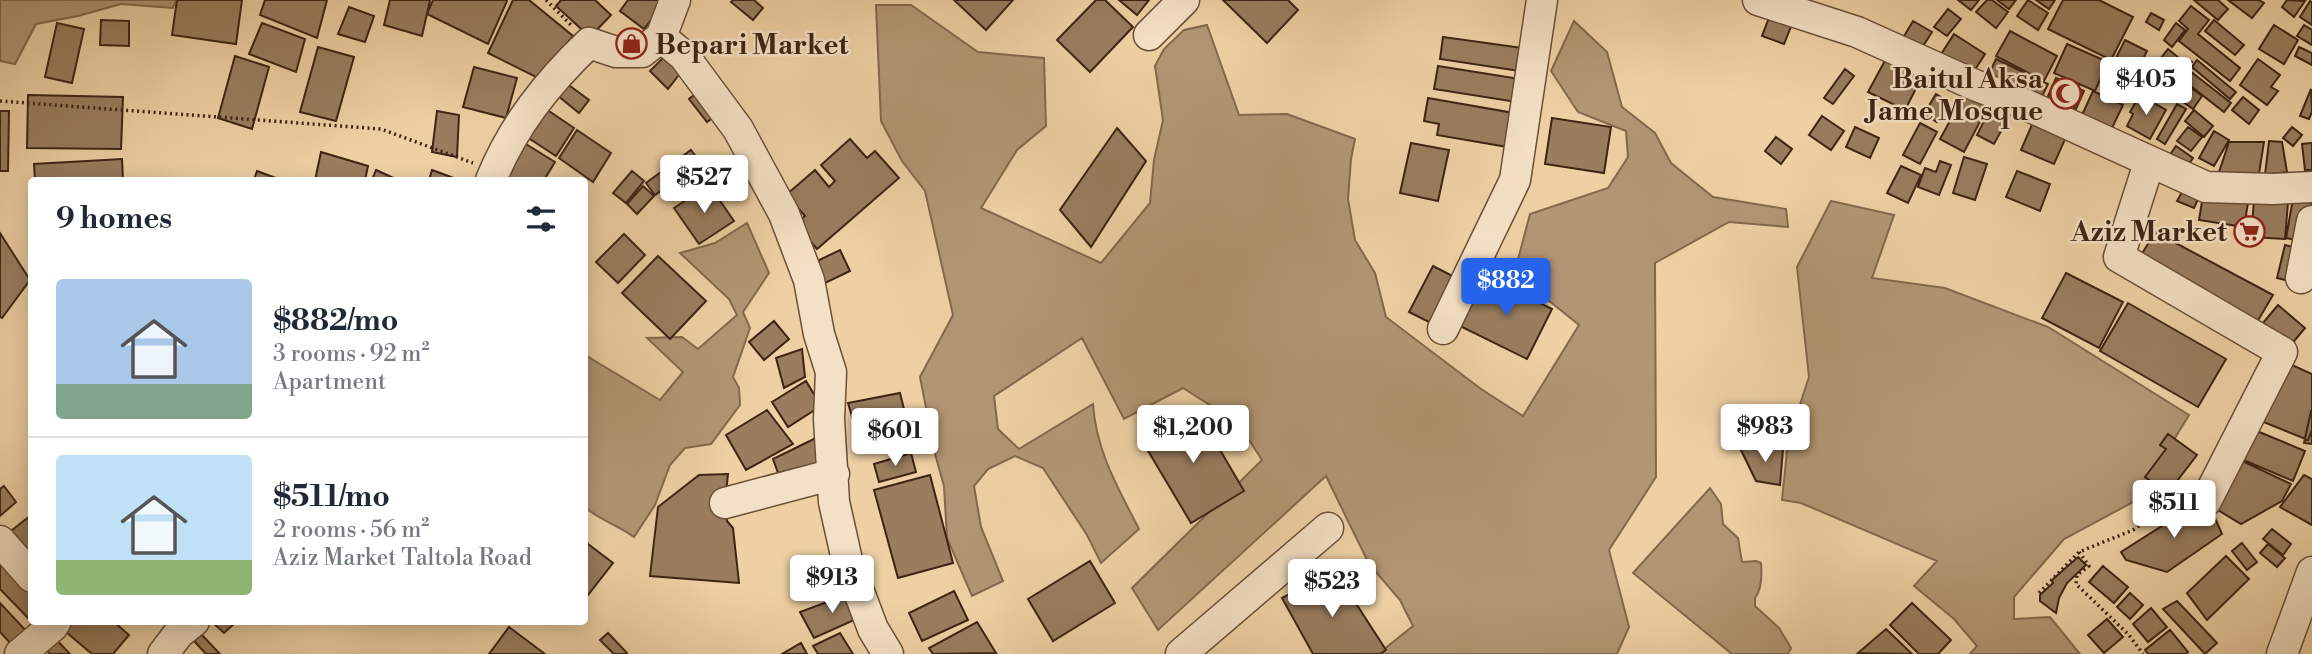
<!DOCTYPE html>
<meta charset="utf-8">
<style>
body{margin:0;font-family:"Libre Bodoni",serif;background:#f2f2f3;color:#1f2937;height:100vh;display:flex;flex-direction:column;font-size:26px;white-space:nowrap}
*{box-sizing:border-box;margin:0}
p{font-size:23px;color:#747a83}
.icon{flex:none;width:38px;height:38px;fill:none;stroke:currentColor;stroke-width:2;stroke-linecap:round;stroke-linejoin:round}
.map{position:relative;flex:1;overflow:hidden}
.sheet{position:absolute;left:28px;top:177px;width:560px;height:448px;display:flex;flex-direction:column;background:#fff;border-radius:7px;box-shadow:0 4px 18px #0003}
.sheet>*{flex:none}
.price{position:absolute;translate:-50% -60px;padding:0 16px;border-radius:7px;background:#fff;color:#222;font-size:23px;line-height:46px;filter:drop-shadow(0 2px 4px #0008)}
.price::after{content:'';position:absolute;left:50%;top:42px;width:21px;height:16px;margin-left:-10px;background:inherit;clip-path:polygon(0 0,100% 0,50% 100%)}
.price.active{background:#2563eb;color:#fff}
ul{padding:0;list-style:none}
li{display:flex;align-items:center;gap:21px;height:175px;padding:0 28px}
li+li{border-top:2px solid #e0e1e3}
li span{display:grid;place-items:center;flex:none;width:196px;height:140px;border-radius:7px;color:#555}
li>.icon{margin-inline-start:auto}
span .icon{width:84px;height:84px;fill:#fffc;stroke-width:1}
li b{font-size:30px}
h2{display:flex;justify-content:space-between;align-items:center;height:84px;padding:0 28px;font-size:30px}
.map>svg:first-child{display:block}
</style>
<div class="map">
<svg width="2312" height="654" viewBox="0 0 2312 654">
<rect width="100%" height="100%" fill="#eed0a4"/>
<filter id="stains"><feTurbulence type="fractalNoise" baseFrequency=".00286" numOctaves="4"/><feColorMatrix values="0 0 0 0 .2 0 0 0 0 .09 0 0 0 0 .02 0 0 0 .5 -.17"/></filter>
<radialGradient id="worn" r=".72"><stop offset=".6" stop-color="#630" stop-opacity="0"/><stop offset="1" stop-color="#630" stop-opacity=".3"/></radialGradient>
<path fill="#b29673" stroke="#83684d" stroke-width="2" d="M0 0H176L173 8 121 4 78 16 36 24 15 64 0 61Z
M876 5H911L978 52 1044 58 1046 126 1017 150 981 208 1101 263 1150 203 1154 160 1163 120 1155 66 1164 49 1184 30 1207 25 1239 115 1287 114 1355 139 1351 159 1348 199 1355 240 1375 273 1386 317 1481 389 1523 416 1579 325 1537 291 1516 267 1530 214 1608 188 1628 157 1626 131 1578 112 1551 71 1574 21 1607 52 1622 107 1655 133 1671 163 1713 197 1786 209 1788 227 1729 222 1655 263 1656 477 1609 550 1629 627 1617 654H1378L1413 626 1400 600 1369 564 1326 476 1158 630 1132 588 1262 460 1238 423 1183 388 1124 419 1082 338 994 396 998 429 1019 449 1093 404C1096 451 1118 488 1139 529L1101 563 1087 535 1043 468 1015 456 988 469 974 486 981 527 1003 581 972 596 947 538 944 486 935 454 920 377 953 315 925 191 902 161 881 121Z
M1831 201 1894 215 1872 278 1945 288 2048 327 2189 415 2137 500 2064 539 2014 597V619L2050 617 2080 654H1970L1977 646 1954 619 1914 586 1937 561 1801 503 1782 500 1788 441 1809 377 1797 267Z
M747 223 769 273 743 312 750 328 733 377 739 388 740 405 711 444 685 448 670 465 655 505 634 537C618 525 599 520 585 507V355L660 400 683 372 647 338 682 337 698 349 737 315 729 299 680 253 715 243Z
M1710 488 1721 504 1723 524 1738 538 1742 562 1756 561 1761 563C1762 575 1762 589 1755 598V606L1779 628 1791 648 1788 654H1732L1633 573Z"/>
<path fill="#997d5e" stroke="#3d2413" stroke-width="2" d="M177 0H242L236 44 172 35Z
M265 0H327L317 38 260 15Z
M390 0H430L422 36 384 25Z
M433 0H505L507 1 488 44 427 14Z
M513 0H529L573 36 540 79 488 53Z
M561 0H595L611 15 590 37 556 6Z
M628 0H666L644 29 620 11Z
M733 0H754L763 8 753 20 731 2Z
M954 0H1013L986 30Z
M1096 0H1105L1133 27 1090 72 1057 40Z
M1119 0H1149L1137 15Z
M1223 0H1288L1298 10 1267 43Z
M1958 0H1979L1971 10Z
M1987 0H1992L2008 12 1996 28 1976 12Z
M1997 0H2016L2009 9Z
M2028 0 2048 13 2038 30 2017 16Z
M2036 0H2055L2049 9Z
M2063 0H2099L2133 17 2111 60 2048 29Z
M2194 0H2218L2228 9 2218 20Z
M2228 0H2259L2264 3 2252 18Z
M2287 0 2305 1 2294 17 2282 7Z
M2310 1 2312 3V25L2300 17Z
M2191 6 2209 20 2198 34 2240 68 2230 81 2179 41 2188 29 2179 21Z
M349 7 374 16 365 42 338 34Z
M1948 9 1961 19 1947 36 1934 27Z
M1772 10 1794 19 1784 44 1762 36Z
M2151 13 2164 20 2159 30 2146 22Z
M101 20 129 21V46L100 45Z
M2214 20 2244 45 2235 55 2205 31Z
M1913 21 1932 32 1918 54 1900 43Z
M57 23 84 29 72 83 45 77Z
M262 23 305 39 296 72 249 54Z
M2176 23 2185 30 2172 47 2164 40Z
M2274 25 2298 40 2284 64 2259 49Z
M2304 25 2312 30V45L2297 36Z
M2010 31 2057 56 2044 81 1996 56Z
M1954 34 1985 54 1969 79 1938 59Z
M1443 37 1536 50 1533 73 1440 59Z
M2125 40 2147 51 2138 69 2116 58Z
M2067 44 2108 62 2095 91 2054 73Z
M318 47 354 57 336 121 300 112Z
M2299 47 2312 53V65L2295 56Z
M2168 49 2179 58 2172 66 2161 58Z
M667 54 685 67 668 89 650 71Z
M1888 55 1924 73 1905 110 1868 92Z
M235 56 269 67 252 129 218 118Z
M2186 58 2192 62 2180 78 2175 74Z
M1996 59 2048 84 2037 107 1985 82Z
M2258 59 2280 75 2271 87 2278 91 2267 105 2240 85Z
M2197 60 2236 92 2230 99 2192 67Z
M2158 63 2202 96 2193 109 2171 93 2164 102 2141 85Z
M1438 66 1532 81 1529 104 1434 89Z
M474 67 517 78 506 118 463 107Z
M2124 67 2134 73 2126 90 2115 84Z
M1845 69 1854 76 1833 104 1824 98Z
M2190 71 2231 103 2224 112 2183 80Z
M2056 78 2084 91 2076 109 2048 96Z
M566 83 589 100 579 113 557 95Z
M1969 86 1992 99 1964 152 1940 139Z
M702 89 719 113 707 122 689 99Z
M2311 89 2312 112 2309 119 2300 116Z
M2093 91 2123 105 2112 128 2082 115Z
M1936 94 1949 102 1937 122 1924 114Z
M28 95 123 97 121 149 27 148Z
M2140 95 2166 110 2150 139 2127 126 2133 114 2130 112Z
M2243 97 2259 110 2249 124 2232 110Z
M1428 98 1531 116 1525 150 1437 135 1439 124 1424 121Z
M2177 104 2186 109 2165 144 2157 139Z
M540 105 574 128 556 156 521 133Z
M2194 110 2213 126 2204 137 2185 121Z
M0 111H9L8 171H0Z
M437 111 459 115 457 157 432 152Z
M2037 113 2070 128 2054 164 2021 150Z
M1987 115 2005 124 1994 144 1977 135Z
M1822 116 1844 131 1831 150 1809 135Z
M1552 118 1611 127 1604 173 1545 164Z
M1920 123 1937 132 1920 164 1903 155Z
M1855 127 1879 138 1870 158 1846 147Z
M2188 127 2202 137 2191 151 2177 141Z
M2292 127 2302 135 2293 146 2283 138Z
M1117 128 1146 161 1091 247 1060 210Z
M577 130 611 153 593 182 559 158Z
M2214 131 2229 140 2214 166 2199 158Z
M1776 137 1792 149 1781 164 1765 151Z
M850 139 867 158 875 151 899 178 817 249 796 224 805 216 786 195 815 170 829 187 835 181 821 165Z
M521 141 555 162 544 180H511L501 174Z
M2269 141 2282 142 2287 172 2265 175Z
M2229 142H2264L2258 180 2217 178Z
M1411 143 1449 150 1438 201 1400 193Z
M2312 143V170H2305L2302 144Z
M2176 146 2193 158 2186 168 2169 156Z
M691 150 700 162 655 195 646 183Z
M321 152 368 166 365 180H315Z
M1964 157 1987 164 1975 200 1953 193Z
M122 159 123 180H35L34 164Z
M1940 161 1951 165 1939 195 1918 187 1925 168 1936 172Z
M1901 166 1921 175 1908 203 1887 193Z
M376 170 398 180H372Z
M432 170 459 180H429Z
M257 171 281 180H254Z
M632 171 644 181 626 203 613 193Z
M2017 171 2050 184 2040 211 2006 197Z
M709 185 734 221 699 244 674 208Z
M643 186 654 196 637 214 627 204Z
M2182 192 2198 199 2194 208 2177 201Z
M2294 193 2312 196 2310 243 2286 238Z
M2203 196 2248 203 2244 227 2199 220Z
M2254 200 2288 203 2285 239 2251 237Z
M2155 232 2273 295 2256 324 2140 257Z
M0 233 30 280 2 318 0 317Z
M624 234 645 255 618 283 596 262Z
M2285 245 2309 251 2301 284 2277 278Z
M840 250 850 271 821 285 811 264Z
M658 256 706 301 670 339 622 293Z
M1433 266 1466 283 1443 329 1409 312Z
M2066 273 2123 302 2099 348 2042 318Z
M1485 276 1552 309 1527 359 1460 326Z
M2128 303 2226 359 2198 407 2100 351Z
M2278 305 2305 328 2290 346 2263 323Z
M774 321 789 339 764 360 749 342Z
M802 349 805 377 784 388 776 358Z
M2285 362 2312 374V430L2308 440 2261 421Z
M806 381 821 406 788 427 772 402Z
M900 393 906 417 855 427 848 403Z
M1195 407 1244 491 1191 523 1141 439Z
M767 410 793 444 746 470 726 435Z
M2311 411H2312V444L2304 443Z
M903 425 909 448 885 451 879 429Z
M2252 429 2305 451 2293 481 2239 458Z
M2168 434 2197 455 2167 494 2145 477 2166 449 2160 445Z
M816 438 827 470 782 484 773 459Z
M1740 448 1783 449 1780 485 1756 481Z
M911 453 916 472 879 482 874 464Z
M2238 459 2291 484 2282 501 2241 524 2213 507Z
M728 474 725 503 727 521 733 528 739 583 650 576 658 507 699 475Z
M930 475 953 563 898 578 874 490Z
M2304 475 2312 479V525L2280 507Z
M4 486 16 502 0 516V489Z
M2182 503 2192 506 2204 519 2211 515 2212 519 2215 518 2222 534 2167 572 2126 560 2121 552 2168 522 2167 519 2171 515 2170 512 2176 510 2174 507Z
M30 516 32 553 21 561 2 538Z
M2272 529 2291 544 2283 555 2263 539Z
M584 541 613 563 584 600Z
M2242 543 2257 562 2247 570 2232 551Z
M2268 544 2285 558 2277 567 2260 553Z
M2226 556 2249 579 2207 620 2187 593Z
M2078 557 2086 565 2067 583 2059 598 2056 613 2040 601V595L2053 583 2052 580Z
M0 560 32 593V616L28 618 0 589Z
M1090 561 1115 603 1053 641 1028 599Z
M2103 566 2128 587 2114 603 2089 582Z
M1335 571 1386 650 1380 654H1313L1282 598Z
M954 591 968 620 922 641 909 613Z
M854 592 863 616 814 638 800 612Z
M2130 593 2143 605 2130 619 2117 607Z
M2177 601 2217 643 2205 654 2163 609Z
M0 603 28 633 14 647 0 632Z
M1912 603 1951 640 1938 654H1919L1890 625Z
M2151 608 2167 627 2148 642 2133 624Z
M2107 619 2123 637 2104 653 2088 635Z
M63 621H113L129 635 113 654H92L59 626Z
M211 621H233L235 623 224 633Z
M977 622 996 653 933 654 929 648Z
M509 627 545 654H489Z
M1886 629 1912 654 1858 653Z
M2170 630 2188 652 2185 654H2148L2145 650Z
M608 633 627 653 626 654H614L600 640Z
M840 633 853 654H818L813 646Z
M201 634 220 654H206L194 641Z
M52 635 70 654H50L42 645Z
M801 643 807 654H782Z"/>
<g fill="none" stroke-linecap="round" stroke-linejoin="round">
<defs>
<path id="minor" d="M675 0 661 37 684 56 738 129 784 214 809 280 819 334 831 372 829 419 834 502 847 560 873 629 888 654
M1758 0 1857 32 1977 86 2022 103 2206 187 2273 189 2312 187
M1149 35 1184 0
M2149 163 2119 257 2282 352 2206 501
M491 180C513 126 547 83 589 43L616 52H642L661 37
M2301 278 2312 221
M1443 329 1515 180 1542 0
M725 503 834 474
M0 541 32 577
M20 654 53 626 56 621
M163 654 179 633 194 621
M1181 654 1328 528
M2282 654 2312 572"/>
</defs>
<use href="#minor" stroke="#694f37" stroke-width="33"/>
<path stroke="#3d2413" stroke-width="3.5" stroke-dasharray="2 3.5" stroke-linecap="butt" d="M546 0 573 27
M0 101 381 129 473 163
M2079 552 2089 566 2077 575 2076 584 2129 635 2143 654
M2039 593 2079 552 2133 530 2157 513 2176 491 2184 493"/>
<use href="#minor" stroke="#f4e0c4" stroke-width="30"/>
</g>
<defs>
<symbol id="shop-ring" viewBox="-11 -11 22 22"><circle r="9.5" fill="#f4e0c4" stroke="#8f2418" stroke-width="1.5"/><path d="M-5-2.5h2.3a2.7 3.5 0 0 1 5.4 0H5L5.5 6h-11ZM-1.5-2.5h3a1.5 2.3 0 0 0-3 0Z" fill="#8f2418"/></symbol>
<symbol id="mosque-ring" viewBox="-11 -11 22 22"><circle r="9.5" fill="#f4e0c4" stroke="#8f2418" stroke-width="1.5"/><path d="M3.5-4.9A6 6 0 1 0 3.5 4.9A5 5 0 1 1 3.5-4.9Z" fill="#8f2418"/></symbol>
<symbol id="supermarket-ring" viewBox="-11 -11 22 22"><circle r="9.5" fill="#f4e0c4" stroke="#8f2418" stroke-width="1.5"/><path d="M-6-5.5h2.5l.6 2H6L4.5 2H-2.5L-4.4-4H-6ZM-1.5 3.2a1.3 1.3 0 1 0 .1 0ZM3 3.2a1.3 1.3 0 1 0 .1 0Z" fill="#8f2418"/></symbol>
</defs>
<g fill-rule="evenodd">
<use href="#shop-ring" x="614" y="26" width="35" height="35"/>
<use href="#mosque-ring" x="2048" y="76" width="35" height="35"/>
<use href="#supermarket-ring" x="2232" y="214" width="35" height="35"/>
</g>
<g text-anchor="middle" stroke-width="5" stroke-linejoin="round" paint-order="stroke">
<g font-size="28" font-weight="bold" fill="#3d2413" stroke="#f4e0c4" text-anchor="end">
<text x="655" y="54" text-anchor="start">Bepari Market</text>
<text x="2043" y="88">Baitul Aksa<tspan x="2043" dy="32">Jame Mosque</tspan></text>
<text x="2227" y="241">Aziz Market</text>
</g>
</g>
<rect width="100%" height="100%" filter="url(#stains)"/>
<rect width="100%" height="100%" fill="url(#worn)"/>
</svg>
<b class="price" style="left:2146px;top:117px">$405</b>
<b class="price" style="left:704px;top:215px">$527</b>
<b class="price active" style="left:1506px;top:318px">$882</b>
<b class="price" style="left:1765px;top:464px">$983</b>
<b class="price" style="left:1193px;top:465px">$1,200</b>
<b class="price" style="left:895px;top:468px">$601</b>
<b class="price" style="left:2174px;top:540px">$511</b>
<b class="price" style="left:832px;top:615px">$913</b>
<b class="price" style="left:1332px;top:619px">$523</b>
<section class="sheet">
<h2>9 homes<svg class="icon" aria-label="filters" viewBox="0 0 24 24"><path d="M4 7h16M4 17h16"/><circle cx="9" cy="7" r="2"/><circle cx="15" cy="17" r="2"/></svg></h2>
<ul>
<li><span style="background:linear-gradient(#a9c7e8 75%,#7fa58c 0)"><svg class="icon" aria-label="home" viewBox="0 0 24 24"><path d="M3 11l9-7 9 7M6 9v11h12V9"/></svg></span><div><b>$882/mo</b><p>3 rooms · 92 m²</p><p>Apartment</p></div></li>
<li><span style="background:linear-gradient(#bfe0f5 75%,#8fb573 0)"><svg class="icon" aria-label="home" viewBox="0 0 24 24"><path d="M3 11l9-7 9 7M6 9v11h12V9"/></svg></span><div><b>$511/mo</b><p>2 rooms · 56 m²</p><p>Aziz Market Taltola Road</p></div></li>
</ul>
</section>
</div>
